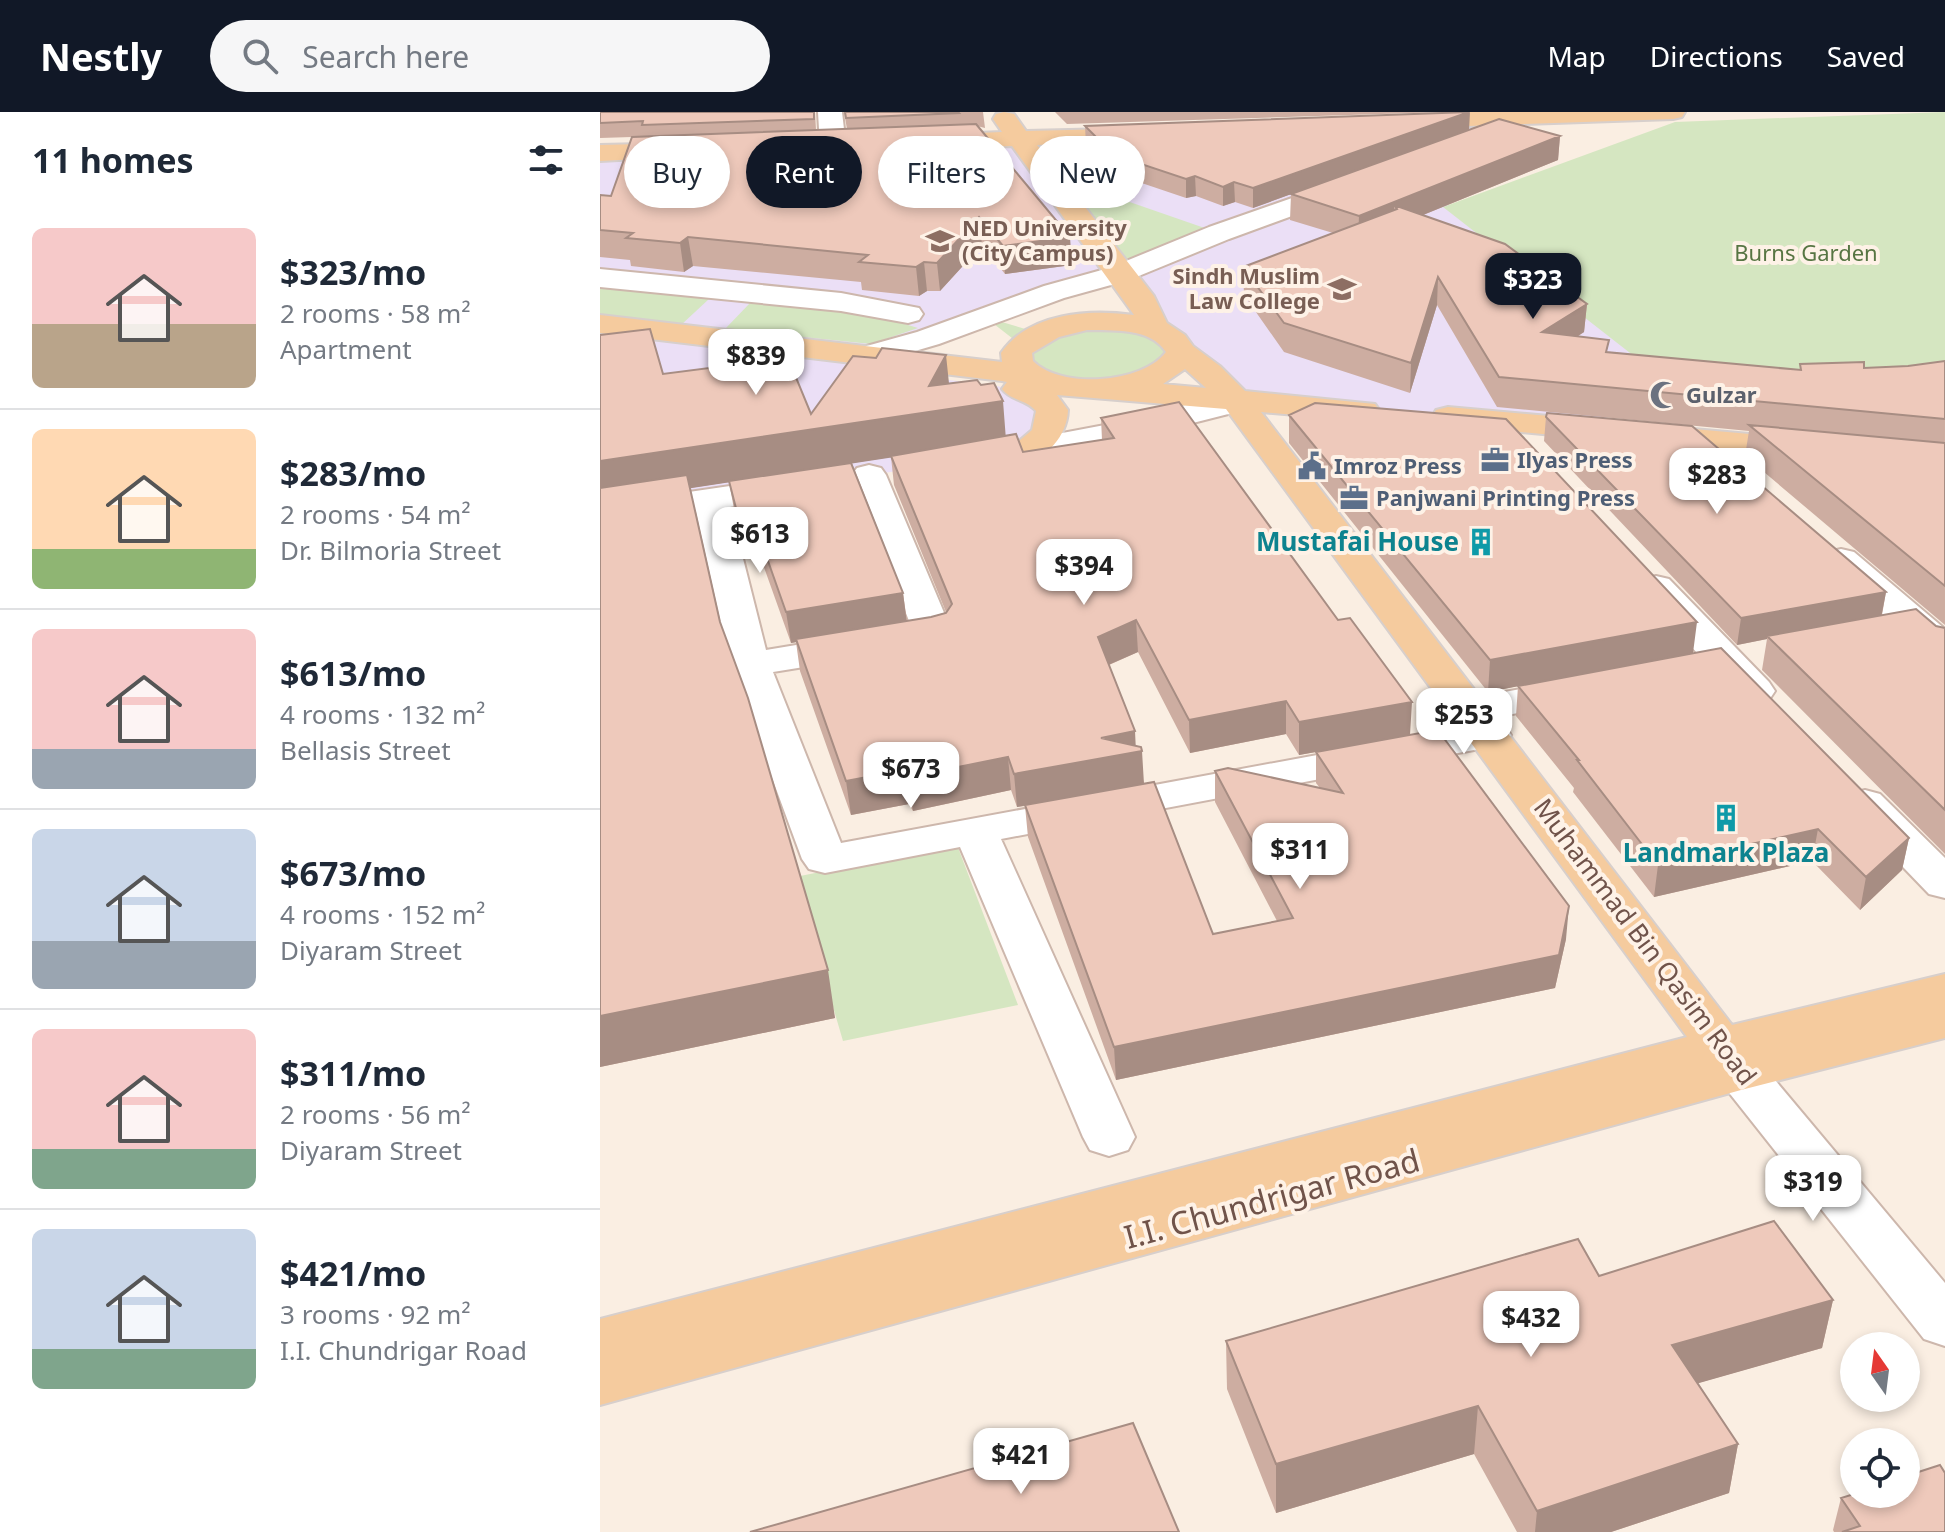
<!DOCTYPE html>
<meta charset="utf-8">
<style>
body{margin:0;font-family:"Noto Sans",sans-serif;background:#f6f6f7;color:#1f2937;height:100vh;display:flex;flex-direction:column;font-size:30px;white-space:nowrap}
*{box-sizing:border-box;margin:0}
p{font-size:26px;color:#747a83}
.icon{flex:none;width:44px;height:44px;fill:none;stroke:currentColor;stroke-width:2;stroke-linecap:round;stroke-linejoin:round}
.map{position:relative;flex:1;overflow:hidden}
.panel{display:flex;flex-direction:column;background:#fff;width:600px}
.panel>*{flex:none}
.hud{position:absolute;left:24px;top:24px;width:760px;height:72px;display:flex;gap:16px}
.needle{width:52px;rotate:346deg}
.fabs{position:absolute;left:1240px;top:1220px;display:grid;gap:16px}
.fabs a{display:grid;place-items:center;width:80px;height:80px;border-radius:50%;background:#fff;box-shadow:0 4px 12px #0003;font-size:40px}
.price{position:absolute;translate:-50% -68px;padding:0 18px;border-radius:16px;background:#fff;color:#222;font-size:26px;line-height:52px;filter:drop-shadow(0 2px 4px #0008)}
.price::after{content:'';position:absolute;left:50%;top:48px;width:24px;height:18px;margin-left:-12px;background:inherit;clip-path:polygon(0 0,100% 0,50% 100%)}
.price.active{background:#111827;color:#fff}
ul{padding:0;list-style:none}
li{display:flex;align-items:center;gap:24px;height:200px;padding:0 32px}
li+li{border-top:2px solid #e0e1e3}
li span{display:grid;place-items:center;flex:none;width:224px;height:160px;border-radius:12px;color:#555}
li>.icon{margin-inline-start:auto}
span .icon{width:96px;height:96px;fill:#fffc;stroke-width:1}
li b{font-size:34px}
h2{display:flex;justify-content:space-between;align-items:center;height:96px;padding:0 32px;font-size:34px}
.tag{padding:0 28px;border-radius:36px;background:#fff;box-shadow:0 4px 12px #0003;font-size:28px;line-height:72px}
.tag.active{background:#111827;color:#fff}
header{display:flex;align-items:center;gap:48px;box-sizing:border-box;height:112px;padding:0 40px;background:#111827;color:#fff}
header strong{font-size:38px}
nav{display:flex;gap:44px;margin-inline-start:auto;font-size:28px}
.search{width:560px;height:72px;background:#f6f6f7;display:flex;align-items:center;gap:20px;box-sizing:border-box;padding:0 28px;border-radius:44px;color:#747a83;font-size:30px}
main{display:flex;flex:1;min-height:0}
.map>svg:first-child{display:block}
</style>
<header>
<strong>Nestly</strong>
<div class="search"><svg class="icon" aria-label="search" viewBox="0 0 24 24"><circle cx="10" cy="10" r="6"/><path d="M15 15l6 6"/></svg>Search here</div>
<nav><a>Map</a><a>Directions</a><a>Saved</a></nav>
</header>
<main>
<section class="panel">
<h2>11 homes<svg class="icon" aria-label="filters" viewBox="0 0 24 24"><path d="M4 7h16M4 17h16"/><circle cx="9" cy="7" r="2"/><circle cx="15" cy="17" r="2"/></svg></h2>
<ul>
<li><span style="background:linear-gradient(#f6c9c9 60%,#b9a48a 0)"><svg class="icon" aria-label="home" viewBox="0 0 24 24"><path d="M3 11l9-7 9 7M6 9v11h12V9"/></svg></span><div><b>$323/mo</b><p>2 rooms · 58 m²</p><p>Apartment</p></div></li>
<li><span style="background:linear-gradient(#ffd9b3 75%,#8fb573 0)"><svg class="icon" aria-label="home" viewBox="0 0 24 24"><path d="M3 11l9-7 9 7M6 9v11h12V9"/></svg></span><div><b>$283/mo</b><p>2 rooms · 54 m²</p><p>Dr. Bilmoria Street</p></div></li>
<li><span style="background:linear-gradient(#f6c9c9 75%,#9aa5b1 0)"><svg class="icon" aria-label="home" viewBox="0 0 24 24"><path d="M3 11l9-7 9 7M6 9v11h12V9"/></svg></span><div><b>$613/mo</b><p>4 rooms · 132 m²</p><p>Bellasis Street</p></div></li>
<li><span style="background:linear-gradient(#c9d6e8 70%,#9aa5b1 0)"><svg class="icon" aria-label="home" viewBox="0 0 24 24"><path d="M3 11l9-7 9 7M6 9v11h12V9"/></svg></span><div><b>$673/mo</b><p>4 rooms · 152 m²</p><p>Diyaram Street</p></div></li>
<li><span style="background:linear-gradient(#f6c9c9 75%,#7fa58c 0)"><svg class="icon" aria-label="home" viewBox="0 0 24 24"><path d="M3 11l9-7 9 7M6 9v11h12V9"/></svg></span><div><b>$311/mo</b><p>2 rooms · 56 m²</p><p>Diyaram Street</p></div></li>
<li><span style="background:linear-gradient(#c9d6e8 75%,#7fa58c 0)"><svg class="icon" aria-label="home" viewBox="0 0 24 24"><path d="M3 11l9-7 9 7M6 9v11h12V9"/></svg></span><div><b>$421/mo</b><p>3 rooms · 92 m²</p><p>I.I. Chundrigar Road</p></div></li>
</ul>
</section>
<div class="map">
<svg width="1345" height="1420" viewBox="0 0 1345 1420">
<rect width="100%" height="100%" fill="#faeee2"/>
<path fill="#ebdff6" d="M941 3 802 55 1048 255 1018 264 1003 318 637 290 517 158 274 242 303 262 418 277 449 290 423 340 0 404V41Z"/>
<path fill="#d5e6c1" d="M1345 0V275L1048 255 843 95 1075 10Z
M521 87 619 121 517 158 472 93Z
M0 176 109 187 81 213 0 205Z
M150 191 278 204 318 216 271 232 125 217Z
M385 205 439 221 511 208 579 234 551 266 447 270 421 233Z
M357 733 418 893 243 929 195 765Z"/>
<g fill="none" stroke-linecap="round" stroke-linejoin="round">
<defs>
<path id="minor" d="M218 0H242L246 34 242 39H224L220 34Z
M746 67 755 69 759 75 755 81 629 127 529 168 464 186 339 232 274 251 263 249 259 242 263 235 317 220 444 174 509 156 609 115Z
M0 157 241 181 319 196 323 202 319 208 308 211 241 199 0 175Z
M637 280 648 283 653 290 648 297 510 332 394 354 382 351 377 344 382 337 394 334 510 312Z
M269 353 281 356 286 363 353 522 348 530 334 534 173 560 241 731 890 611 905 614 911 623 905 632 890 635 401 727 535 1025 528 1038 509 1044 490 1038 483 1025 360 735 225 761 209 757 202 747 130 552 96 400 0 415V393L191 365 203 368 208 375 203 382 130 395 166 538 311 514 252 363 257 356Z
M1241 437 1254 440 1345 517V549L1331 545 1228 456 1223 448 1228 440Z
M1056 464 1069 467 1169 570 1175 579 1169 588 1155 591 1141 588 1043 483 1037 475 1043 467Z
M974 567 988 570 994 579 988 588 870 610 856 607 850 598 856 589Z
M1265 678 1280 682 1345 746V786L1329 782 1250 700 1243 691 1250 682Z
M1141 944 1159 949 1345 1171V1234L1324 1227 1123 973 1115 961 1123 949Z"/>
<path id="major" d="M404 0 414 2 426 19 554 16 557 21 554 26 545 28 437 33 554 184 567 211 585 223 593 234 620 254 645 279 775 292 780 299 775 306 764 309 661 300 1132 913 1345 862V926L1141 978 0 1293V1207L1087 925 626 297 457 283 468 298C467 327 441 355 411 347L406 340 432 318 436 299C426 287 411 289 402 277L407 270 402 269 0 221V203L402 250 401 241C429 200 490 197 534 203L412 34 330 37 321 35 318 30 321 25 330 23 402 20 393 7 396 2ZM487 218C513 219 550 215 566 240 542 272 460 277 433 249L432 241 459 225ZM585 257 606 276 563 272Z
M860 0H1085L1082 5 1073 7 810 16 801 14 798 9 801 4Z
M86 31 95 34 99 39 95 44 0 49V33Z
M848 295 1206 327 1218 330 1223 337 1218 344 1206 347 836 312 832 305 836 298Z"/>
</defs>
<use href="#minor" stroke="#cdb7ac" stroke-width="4"/>
<use href="#major" stroke="#d7cfcc" stroke-width="4"/>
<use href="#minor" fill="#fff" fill-rule="evenodd"/>
<use href="#major" fill="#f5cb9e" fill-rule="evenodd"/>
</g>
<path fill="#cdada1" fill-rule="evenodd" d="M0 0H215L216 18 247 17 244 0H383L385 16 377 14 472 153 405 162 382 133 340 179H327L319 184 262 178 261 170 93 154 84 160 31 154 30 148 0 145V83L11 84 32 25 0 26Z
M455 0H845L467 12Z
M485 14 869 18 960 24 958 48 823 103 987 192 984 220 978 224 1008 240 1200 258V252L1264 256 1308 254 1345 249V513L1145 344 1149 319 897 295 837 193 810 281 684 240 644 183 643 155 733 121 690 108 691 82 653 96 635 90 623 94 596 84 586 86 515 62 486 33Z
M63 262 211 302 349 271 423 340 502 328 501 306 810 622 966 827 955 876 516 968 428 725 425 694 417 695 411 678 313 699 309 692 251 703 200 559 196 530 191 531 155 430 143 434 134 397 129 370 90 376 120 510 235 906 0 955ZM291 345 294 373 346 500 331 505 307 509 303 481 252 351ZM538 540 590 641 686 622 699 643 716 640V671L720 676 615 659V690L677 809 613 822 544 672 535 634V619L509 553Z
M689 303 1093 541 1309 726 1302 758 1260 798 1212 749 1054 785 973 680 974 676 916 604 918 574 888 580 689 331Z
M946 305 1286 480 1282 503 1345 516V742L1162 558 1167 527 1137 533 944 329Z
M999 1164 1233 1188 1222 1236 1098 1271 1138 1332 1129 1381 1011 1420H917L874 1342 676 1401 627 1277 626 1229Z
M1241 1386 1345 1420H1234L1233 1418Z"/>
<path fill="#a78d83" d="M870 0 869 18 653 96V76Z
M960 24 958 48 796 114 797 97 794 93V115L758 129 759 104Z
M595 64 596 84 586 86V67Z
M634 70 635 90 623 94V75Z
M379 105 382 133 340 179 337 151Z
M88 125 93 154 84 160 80 131Z
M470 125 472 153 405 162 403 134Z
M324 150 327 179 319 184 316 155Z
M838 165 837 193 810 281 811 251Z
M987 192 984 220 940 249 942 220Z
M346 243 350 281 403 289 406 328 0 390V349L329 274Z
M151 401 155 430 143 434 138 404Z
M1286 480 1281 506 1167 524V527L1137 533 1141 506Z
M303 481 307 512 191 531 186 500Z
M536 508 538 540 499 557 498 525Z
M1097 510 1093 541 888 580 890 548Z
M686 589V622L590 641 589 608Z
M812 590 810 623 699 643V610Z
M535 619 536 640 542 639 544 672 417 695 414 662 501 626Z
M408 645 411 678 313 699 308 665Z
M305 658 309 692 251 703 246 669Z
M1218 717 1212 749 1054 785 1058 753Z
M1309 726 1302 758 1260 798 1266 765Z
M969 794 966 827 955 876 516 968 514 935Z
M228 858 235 906 0 955V904Z
M1233 1188 1222 1236 1064 1281 1072 1233Z
M878 1294 874 1342 676 1401V1352Z
M1138 1332 1129 1381 1011 1420H935L937 1399Z"/>
<path fill="#eec9bb" stroke="#a78d83" stroke-width="2" d="M0 0H214V7L42 13 43 9 0 11Z
M245 0H358L359 1 246 6Z
M869 0 653 76 634 70 623 75 595 64 586 67 514 43 485 14Z
M899 7 960 24 759 104 691 82Z
M376 12 470 125 403 134 379 105 337 151 324 150 316 155 259 150 268 143 88 125 80 131 26 126 33 121 0 118V83L11 84 32 25Z
M794 93 905 132 987 192 942 220 1009 228 1006 240 1201 258 1200 252 1264 250V256L1308 254 1345 249V307L899 265 838 165 811 251 684 211 643 155 797 97Z
M50 217 63 262 188 246 211 302 253 244 276 246 282 236 346 243 329 274 377 268 381 273 394 271 403 289 0 349V223Z
M579 290 738 508 750 506 812 590 699 610 686 589 589 608 536 508 498 525 535 619 501 626 541 635 542 639 414 662 408 645 308 665 305 658 246 669 196 527 331 505 346 501 352 492 291 344 416 322 423 340 514 326 501 306Z
M715 291 906 307 1097 510 890 548 689 303Z
M947 301 1092 314 1286 480 1141 506 946 305Z
M1149 313 1345 331V474Z
M251 351 303 481 186 500 151 401 138 404 129 369Z
M87 363 120 510 148 586 228 858 0 904V376Z
M1316 497 1336 514 1345 516V698L1167 524Z
M1121 536 1309 726 1266 765 1218 717 1058 753 977 648H979L918 574Z
M831 619 834 622 840 621 969 794 959 843 514 935 425 693 554 670 613 822 693 806 615 659 628 656 743 681 716 640Z
M1174 1109 1233 1188 1072 1233 1138 1332 937 1399 878 1294 676 1352 626 1229 978 1127 999 1164Z
M533 1311 579 1420H150Z
M1340 1353 1345 1361V1420H1242L1260 1414 1241 1386 1254 1382H1306V1364Z"/>
<defs>
<symbol id="university-bare" viewBox="-9 -9 18 18"><path d="M0-5L7-2L0 1L-7-2ZM-4 1L0 2.5L4 1V4Q0 6-4 4Z" fill="#8d6e63" stroke="#fef2e7" stroke-width="2.5" paint-order="stroke"/></symbol>
<symbol id="mosque-bare" viewBox="-9 -9 18 18"><path d="M3.5-4.9A6 6 0 1 0 3.5 4.9A5 5 0 1 1 3.5-4.9Z" fill="#6b7280" stroke="#fef2e7" stroke-width="2.5" paint-order="stroke"/></symbol>
<symbol id="office-bare" viewBox="-9 -9 18 18"><path d="M-6-3h4V-5.5h4V-3h4V5H-6ZM-1-4.5V-3h2v-1.5ZM-6 0V1H6V0Z" fill="#5c6f8a" stroke="#fef2e7" stroke-width="2.5" paint-order="stroke"/></symbol>
<symbol id="civic-bare" viewBox="-9 -9 18 18"><path d="M-.6-6.5H3V-4.5H.6V-3L4-1V1h2V6H-6V1h2V-1L-.6-3ZM-1.2 2.5V6h2.4V2.5Z" fill="#5c6f8a" stroke="#fef2e7" stroke-width="2.5" paint-order="stroke"/></symbol>
<symbol id="building-bare" viewBox="-9 -9 18 18"><path d="M-4-6H4V6H1V3H-1V6H-4ZM-2.5-4.3h1.7v1.8h-1.7ZM.8-4.3h1.7v1.8H.8ZM-2.5-1h1.7V.8h-1.7ZM.8-1h1.7V.8H.8Z" fill="#0f9aa8" stroke="#fef2e7" stroke-width="2.5" paint-order="stroke"/></symbol>
</defs>
<g fill-rule="evenodd">
<use href="#university-bare" x="320" y="109" width="40" height="40"/>
<use href="#university-bare" x="722" y="157" width="40" height="40"/>
<use href="#mosque-bare" x="1044" y="263" width="40" height="40"/>
<use href="#office-bare" x="875" y="328" width="40" height="40"/>
<use href="#civic-bare" x="692" y="334" width="40" height="40"/>
<use href="#office-bare" x="734" y="366" width="40" height="40"/>
<use href="#building-bare" x="861" y="410" width="40" height="40"/>
<use href="#building-bare" x="1106" y="686" width="40" height="40"/>
</g>
<g text-anchor="middle" stroke-width="8" stroke-linejoin="round" paint-order="stroke">
<g font-size="22" font-weight="bold" fill="#785e54" stroke="#fef2e7" text-anchor="start">
<text x="362" y="124">NED University<tspan x="362" dy="25">(City Campus)</tspan></text>
<text x="720" y="172" text-anchor="end">Sindh Muslim<tspan x="720" dy="25">Law College</tspan></text>
</g>
<g font-size="22" fill="#577543" stroke="#fef2e7">
<text x="1206" y="149">Burns Garden</text>
</g>
<g font-size="22" font-weight="bold" fill="#5b616d" stroke="#fef2e7" text-anchor="start">
<text x="1086" y="291">Gulzar</text>
</g>
<g font-size="22" font-weight="bold" fill="#4e5e75" stroke="#fef2e7" text-anchor="start">
<text x="917" y="356">Ilyas Press</text>
<text x="734" y="362">Imroz Press</text>
<text x="776" y="394">Panjwani Printing Press</text>
</g>
<g font-size="26" font-weight="bold" fill="#0d838f" stroke="#fef2e7" text-anchor="end">
<text x="859" y="439">Mustafai House</text>
<text x="1126" y="750" text-anchor="middle">Landmark Plaza</text>
</g>
<g font-size="26" fill="#70534a" stroke="#fef2e7">
<text transform="translate(1045 830) rotate(53)" y="9">Muhammad Bin Qasim Road</text>
</g>
<g font-size="32" fill="#70534a" stroke="#fef2e7">
<text transform="translate(672 1087) rotate(-15)" y="11">I.I. Chundrigar Road</text>
</g>
</g>
</svg>
<div class="fabs">
<a><svg class="needle" viewBox="-14 -14 28 28"><path d="M0-13l5 13h-10z" fill="#e53935"/><path d="M0 13l5-13h-10z" fill="#747a83"/></svg></a>
<a><svg class="icon" aria-label="locate" viewBox="0 0 24 24"><circle cx="12" cy="12" r="6"/><path d="M12 2v4M12 18v4M2 12h4M18 12h4"/></svg></a>
</div>
<b class="price active" style="left:933px;top:209px">$323</b>
<b class="price" style="left:156px;top:285px">$839</b>
<b class="price" style="left:1117px;top:404px">$283</b>
<b class="price" style="left:160px;top:463px">$613</b>
<b class="price" style="left:484px;top:495px">$394</b>
<b class="price" style="left:864px;top:644px">$253</b>
<b class="price" style="left:311px;top:698px">$673</b>
<b class="price" style="left:700px;top:779px">$311</b>
<b class="price" style="left:1213px;top:1111px">$319</b>
<b class="price" style="left:931px;top:1247px">$432</b>
<b class="price" style="left:421px;top:1384px">$421</b>
<div class="hud">
<a class="tag">Buy</a>
<a class="tag active">Rent</a>
<a class="tag">Filters</a>
<a class="tag">New</a>
</div>
</div>
</main>
